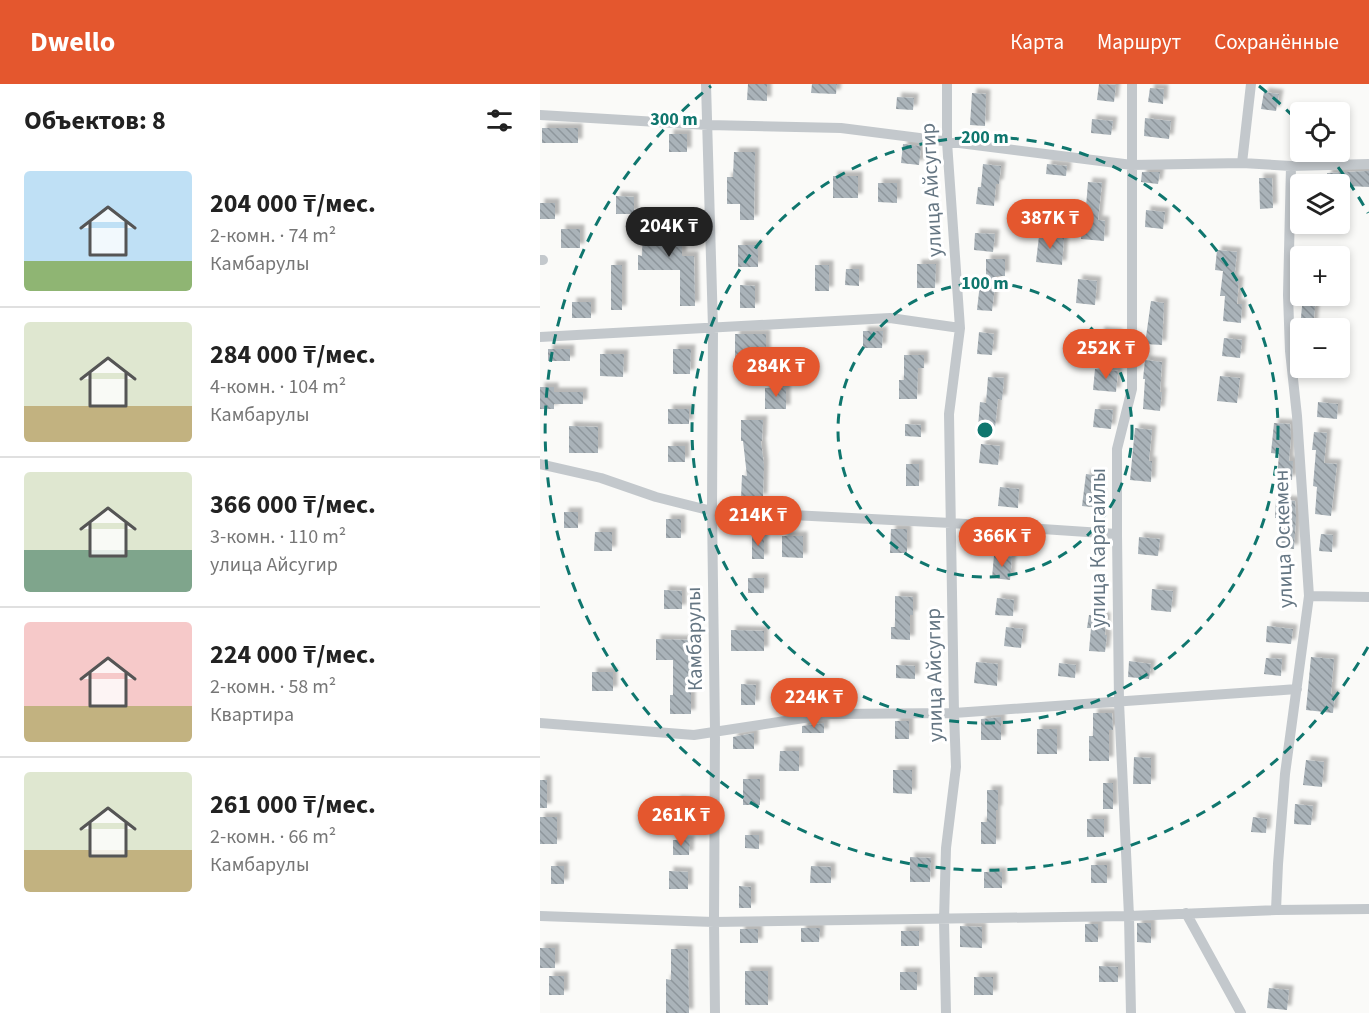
<!DOCTYPE html>
<html lang="ru">
<meta charset="utf-8">
<style>
body{margin:0;font-family:"Source Sans 3",sans-serif;background:#f6f6f6;color:#222;height:100vh;display:flex;flex-direction:column;font-size:22px;white-space:nowrap}
*{box-sizing:border-box;margin:0}
p{font-size:20px;color:#767676}
.icon{flex:none;width:33px;height:33px;fill:none;stroke:currentColor;stroke-width:2;stroke-linecap:round;stroke-linejoin:round}
.map{position:relative;flex:1;overflow:hidden}
.sheet{display:flex;flex-direction:column;background:#fff;width:540px}
.sheet>*{flex:none}
.tools{position:absolute;left:750px;top:18px;display:grid;gap:12px}
.tools a{display:grid;place-items:center;width:60px;height:60px;border-radius:6px;background:#fff;box-shadow:0 3px 9px #0003;font-size:30px}
.price{position:absolute;translate:-50% -51px;padding:0 14px;border-radius:21px;background:#e4572e;color:#fff;font-size:20px;line-height:39px;filter:drop-shadow(0 2px 3px #0008)}
.price::after{content:'';position:absolute;left:50%;top:36px;width:18px;height:14px;margin-left:-9px;background:inherit;clip-path:polygon(0 0,100% 0,50% 100%)}
.price.current{background:#222;color:#fff}
ul{padding:0;list-style:none}
li{display:flex;align-items:center;gap:18px;height:150px;padding:0 24px}
li+li{border-top:2px solid #e0e0e0}
li span{display:grid;place-items:center;flex:none;width:168px;height:120px;border-radius:6px;color:#555}
li>.icon{margin-inline-start:auto}
span .icon{width:72px;height:72px;fill:#fffc;stroke-width:1}
li b{font-size:26px}
h2{display:flex;justify-content:space-between;align-items:center;height:72px;padding:0 24px;font-size:26px}
header{display:flex;align-items:center;gap:36px;box-sizing:border-box;height:84px;padding:0 30px;background:#e4572e;color:#fff}
header strong{font-size:28px}
nav{display:flex;gap:33px;margin-inline-start:auto;font-size:21px}
main{display:flex;flex:1;min-height:0}
.map>svg:first-child{display:block}
</style>
<header>
<strong>Dwello</strong>
<nav><a>Карта</a><a>Маршрут</a><a>Сохранённые</a></nav>
</header>
<main>
<section class="sheet">
<h2>Объектов: 8<svg class="icon" aria-label="filters" viewBox="0 0 24 24"><path d="M4 7h16M4 17h16"/><circle cx="9" cy="7" r="2"/><circle cx="15" cy="17" r="2"/></svg></h2>
<ul>
<li><span style="background:linear-gradient(#bfe0f5 75%,#8fb573 0)"><svg class="icon" aria-label="home" viewBox="0 0 24 24"><path d="M3 11l9-7 9 7M6 9v11h12V9"/></svg></span><div><b>204 000 ₸/мес.</b><p>2-комн. · 74 m²</p><p>Камбарулы</p></div></li>
<li><span style="background:linear-gradient(#dfe7d0 70%,#c2b280 0)"><svg class="icon" aria-label="home" viewBox="0 0 24 24"><path d="M3 11l9-7 9 7M6 9v11h12V9"/></svg></span><div><b>284 000 ₸/мес.</b><p>4-комн. · 104 m²</p><p>Камбарулы</p></div></li>
<li><span style="background:linear-gradient(#dfe7d0 65%,#7fa58c 0)"><svg class="icon" aria-label="home" viewBox="0 0 24 24"><path d="M3 11l9-7 9 7M6 9v11h12V9"/></svg></span><div><b>366 000 ₸/мес.</b><p>3-комн. · 110 m²</p><p>улица Айсугир</p></div></li>
<li><span style="background:linear-gradient(#f6c9c9 70%,#c2b280 0)"><svg class="icon" aria-label="home" viewBox="0 0 24 24"><path d="M3 11l9-7 9 7M6 9v11h12V9"/></svg></span><div><b>224 000 ₸/мес.</b><p>2-комн. · 58 m²</p><p>Квартира</p></div></li>
<li><span style="background:linear-gradient(#dfe7d0 65%,#c2b280 0)"><svg class="icon" aria-label="home" viewBox="0 0 24 24"><path d="M3 11l9-7 9 7M6 9v11h12V9"/></svg></span><div><b>261 000 ₸/мес.</b><p>2-комн. · 66 m²</p><p>Камбарулы</p></div></li>
</ul>
</section>
<div class="map">
<svg width="829" height="929" viewBox="0 0 829 929">
<defs>
<pattern id="building-back-hatch" width="6" height="6" patternUnits="userSpaceOnUse" patternTransform="scale(1.5)"><rect width="6" height="6" fill="#aab3b9"/><path d="M-1 5l2 2M0 0l6 6M5-1l2 2" fill="none" stroke="#8e969c"/></pattern>
<filter id="shadow"><feDropShadow dx="4.5" dy="-4.5" stdDeviation="1.5" flood-color="#0004"/></filter>
</defs>
<rect width="100%" height="100%" fill="#fafaf8"/>
<path fill="url(#building-back-hatch)" filter="url(#shadow)" d="M208 0H227V17L207 16Z
M272 0H297L296 10 271 9Z
M559 0 576 1 574 18 557 16Z
M610 4 624 5 623 20 608 18Z
M724 8 739 10 736 27 721 25Z
M432 9 446 10 445 42 430 41Z
M357 13 374 14 373 26 356 25Z
M605 34 631 37 629 55 604 52Z
M552 35 573 37 571 51 551 49Z
M2 44H38V59H2Z
M129 50H147V68H129Z
M363 60 381 62 379 81 361 79Z
M194 68H215L214 136H200V120H187V93H193Z
M443 80 461 82 459 100H456L454 122 436 120 438 103H441Z
M507 80 527 82 526 92 506 90Z
M829 87V103L807 102V106H800V100H787V89Z
M602 88H620L618 100 601 98Z
M293 92H318V114H293Z
M719 94H732L733 124 720 125Z
M548 98 562 99 558 136 565 137 564 157 541 155 543 135H545Z
M338 99H357V119L338 118Z
M76 112 94 113V130H76Z
M0 119H15V135H0Z
M606 126 625 128 623 145 605 143Z
M103 143H142V172H154L155 222H140V186H98V171L102 172Z
M21 145H40V164H21Z
M435 149 455 150 453 168 434 166Z
M499 152 524 154 522 181 496 178Z
M198 161H218V183H198Z
M677 166 697 168 694 196 699 197 697 220H702L701 239 683 237 685 212H680L683 187 675 186Z
M446 175H465V192H456L452 227 437 226 440 199H446Z
M377 180H396L395 204H377Z
M71 181H82V226H71Z
M275 181H289V207H275Z
M306 185H319V202L305 201Z
M538 195 557 197 555 221 536 219Z
M200 201 215 202V224H200Z
M763 212H776L773 244H760Z
M611 217 624 219 622 261 605 260Z
M32 218H51V234H32Z
M323 247H343L342 264H323Z
M560 247 578 249 577 264 559 262Z
M439 248 454 250 452 271 437 270Z
M195 250H226V276H195Z
M684 254 702 256 700 274 682 272Z
M8 265H30V277H8Z
M133 265H151L150 290H133Z
M60 270H84L83 293 60 292Z
M364 271H384V284H378L377 315H359V296H364Z
M605 276 622 278 620 308H622L620 327 603 325 605 295H603Z
M555 285 578 287 576 308 553 306Z
M680 292 700 294 697 319 677 317Z
M448 293 464 294 462 316 458 315 455 344 438 343 440 318 446 319Z
M0 303H14V308H43V320H14V325H0Z
M225 304H246V325H225Z
M778 318 798 320 797 335 777 333Z
M128 325H149V340H128Z
M555 325 573 326 571 345 553 343Z
M201 336H223L222 357H221L224 381 223 414H201L202 391 207 392 203 357H201Z
M734 339 750 340 751 353 749 377H753L752 396 737 395 739 370 731 369Z
M365 340 381 341V353L365 352Z
M29 342 58 343V369H29Z
M595 344 612 346 609 377H612L611 398 590 396Z
M774 348 787 349 784 379 797 380 791 432 775 430 777 403 773 402 776 366H772Z
M441 360 460 362 458 381 439 379Z
M128 362H145V378H128Z
M366 380H379V402H366Z
M546 390 560 392 558 408 561 409 560 424 542 422Z
M460 403 479 405 478 424 458 422Z
M736 415 755 417 756 433 754 465 741 464 744 434H735Z
M24 428H38V444H24Z
M126 435H141V454H126Z
M351 445H367V469H350Z
M55 448H72V467H54Z
M212 450H224V475H212Z
M781 450 793 451 792 468 779 467Z
M242 452H263V474L242 473Z
M599 453 620 455 618 472 598 470Z
M454 471 472 473 470 496 452 494Z
M208 494H224V509H208Z
M612 505 633 507 631 528 611 526Z
M124 506 142 507V525H124Z
M355 512 373 513V531H370V556L351 555V543H355Z
M457 514 474 516 473 532 455 531Z
M549 531 566 533 565 551H567L565 568 549 567 551 544H547Z
M727 542 753 545 751 560 726 558Z
M466 543 483 545 481 564 464 562Z
M191 546 224 547V567H191Z
M116 555 151 556V586H154V605H151V630H130V611H133V576H116Z
M771 573 794 575 791 610H795L793 629 766 626Z
M726 574 742 575 741 592 724 590Z
M589 577 611 580 609 595 588 593Z
M436 578 458 580 457 602 434 599Z
M519 579 536 581 535 594 518 592Z
M356 581 375 582V595L356 594Z
M52 588H73V607H52Z
M201 600 216 601 215 621H201Z
M553 629H572L573 646H569V677H549V652H553Z
M461 633V656H441V635Z
M355 637H369V655H355Z
M284 639V649H262V642Z
M497 645H517V670H497Z
M214 649V665H193V653Z
M240 667H259V687H239Z
M594 673 611 674V700H593Z
M766 676 784 678 782 703 763 701Z
M353 686H372V710L353 709Z
M203 695H220V721H203Z
M0 696H7V724H0Z
M563 699H573V725H563Z
M447 706H458V726H456V760H441V738H447Z
M136 716 151 717V731H136Z
M755 720 773 722 771 741 754 740Z
M0 733H17V760H0Z
M713 733 727 735 726 749 711 748Z
M547 735H564V753H547Z
M205 751H219V765L205 764Z
M133 756H150L149 771H133Z
M370 773 391 774 390 798H370Z
M551 781H567V799H551Z
M11 782H24V800H11Z
M271 782 291 783V799H270Z
M129 787 148 788V805H129Z
M444 788H462V804H444Z
M199 802 211 803V824H199Z
M597 839H611V859L597 858Z
M545 840H558V858H545Z
M420 842 442 843V864L420 863Z
M261 844H280L279 858H261Z
M200 845H218V859H200Z
M361 847H379V862H361Z
M0 864H15V884H0Z
M131 865H148L149 929H126V895L131 896Z
M559 882 578 883V898H559Z
M205 887H228V921H205Z
M360 888H377V906H360Z
M9 892H24V911H9Z
M434 893H453V911H434Z
M729 904 749 906 747 926 727 924Z"/>
<g fill="none" stroke-linecap="round" stroke-linejoin="round">
<path stroke="#c3c8cc" stroke-width="10" d="M166 0 173 244 172 427 175 647 174 838 175 929
M0 31 168 41 301 44 592 81 702 79 751 82 829 80
M702 79 711 0
M0 176H3
M0 253 350 234 420 244
M0 380 61 394 116 413 172 427 411 439 577 450
M769 512 829 513
M0 639 154 651 290 630 414 629 757 605
M736 826 738 780 745 690 769 512 757 332 750 267 748 211 751 82
M646 829 701 929
M0 832 174 838 589 832 736 826 829 825
M406 929 404 836 406 764 416 683 414 629 409 330 420 244 407 58V0
M591 929 589 832 579 618 577 450V365L592 305V0"/>
</g>
<g fill="none" stroke="#0f766e" stroke-width="3" stroke-dasharray="10 8">
<circle cx="445" cy="346" r="147"/>
<circle cx="445" cy="346" r="293"/>
<path d="M828 563A440 440 0 1 1 171 2M719 2A440 440 0 0 1 759 38M787 69A440 440 0 0 1 828 129"/>
</g>
<g text-anchor="middle" stroke-width="6" stroke-linejoin="round" paint-order="stroke">
<g font-size="21" fill="#657683" stroke="#fff">
<text transform="translate(391 106) rotate(-93)" y="7">улица Айсугир</text>
<text transform="translate(743 455) rotate(-92)" y="7">улица Оскемен</text>
<text transform="translate(558 464) rotate(-90)" y="7">улица Карагайлы</text>
<text transform="translate(154 555) rotate(-91)" y="7">Камбарулы</text>
<text transform="translate(394 591) rotate(-91)" y="7">улица Айсугир</text>
</g>
</g>
<circle cx="445" cy="346" r="9" fill="#0f766e" stroke="#fff" stroke-width="3"/>
<g font-size="18" text-anchor="middle" font-weight="bold" fill="#0f766e" stroke="#fff" stroke-width="6" stroke-linejoin="round" paint-order="stroke">
<text x="134" y="41">300 m</text>
<text x="445" y="59">200 m</text>
<text x="445" y="205">100 m</text>
</g>
</svg>
<div class="tools">
<a><svg class="icon" aria-label="locate" viewBox="0 0 24 24"><circle cx="12" cy="12" r="6"/><path d="M12 2v4M12 18v4M2 12h4M18 12h4"/></svg></a>
<a><svg class="icon" aria-label="layers" viewBox="0 0 24 24"><path d="M12 4l9 5-9 5-9-5zM3 14l9 5 9-5"/></svg></a>
<a>+</a>
<a>−</a>
</div>
<b class="price" style="left:510px;top:166px">387K ₸</b>
<b class="price current" style="left:129px;top:174px">204K ₸</b>
<b class="price" style="left:566px;top:296px">252K ₸</b>
<b class="price" style="left:236px;top:314px">284K ₸</b>
<b class="price" style="left:218px;top:463px">214K ₸</b>
<b class="price" style="left:462px;top:484px">366K ₸</b>
<b class="price" style="left:274px;top:645px">224K ₸</b>
<b class="price" style="left:141px;top:763px">261K ₸</b>
</div>
</main>
